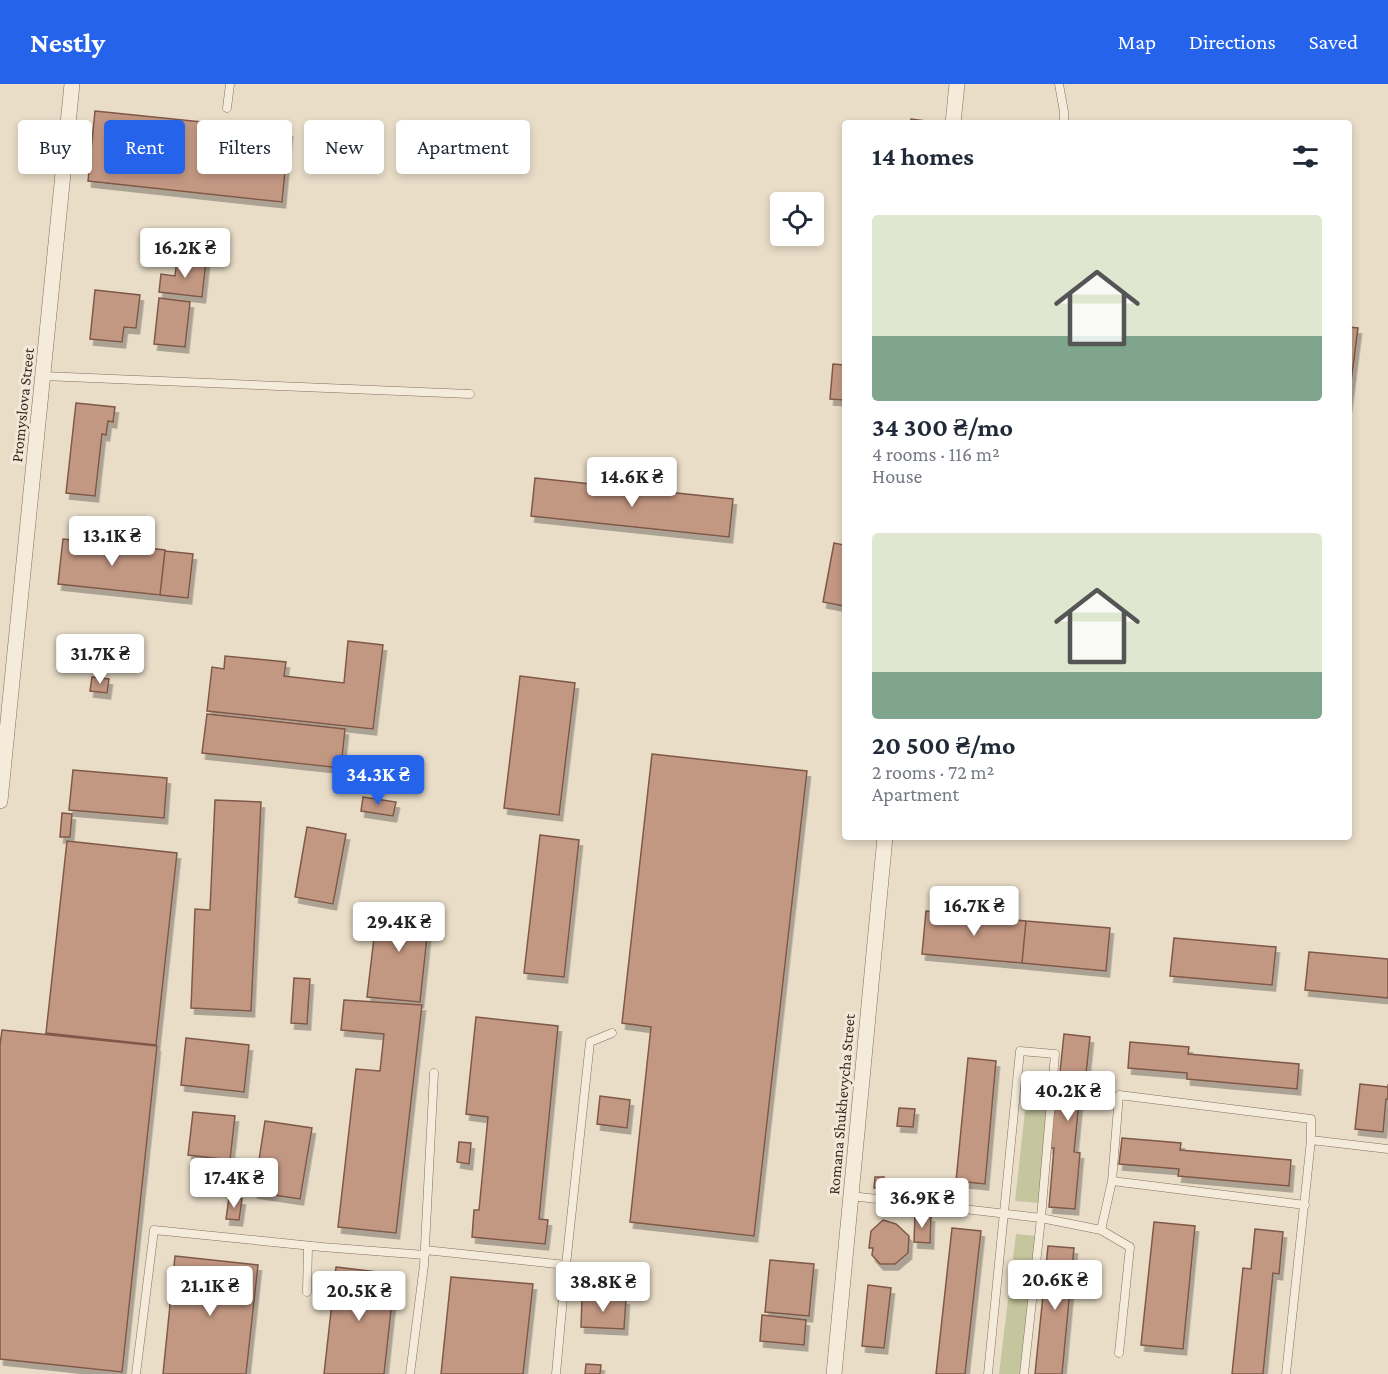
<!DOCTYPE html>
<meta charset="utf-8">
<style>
body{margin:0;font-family:"Crimson Pro",serif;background:#f6f6f7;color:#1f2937;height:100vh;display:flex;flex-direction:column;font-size:22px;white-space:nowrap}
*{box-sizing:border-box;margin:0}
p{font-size:20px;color:#747a83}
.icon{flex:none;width:33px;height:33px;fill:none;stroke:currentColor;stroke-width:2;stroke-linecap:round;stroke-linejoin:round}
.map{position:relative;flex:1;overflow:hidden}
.side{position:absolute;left:842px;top:36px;width:510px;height:720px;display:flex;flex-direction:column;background:#fff;border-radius:6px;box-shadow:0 3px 9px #0003}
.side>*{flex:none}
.hud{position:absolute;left:18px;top:36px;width:570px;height:54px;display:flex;gap:12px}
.fabs{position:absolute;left:770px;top:108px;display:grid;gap:12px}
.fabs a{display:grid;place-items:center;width:54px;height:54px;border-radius:6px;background:#fff;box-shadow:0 3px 9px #0003;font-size:30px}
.price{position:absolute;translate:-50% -51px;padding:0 14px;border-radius:6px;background:#fff;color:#222;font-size:20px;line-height:39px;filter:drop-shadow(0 2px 3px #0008)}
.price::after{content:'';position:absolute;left:50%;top:36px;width:18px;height:14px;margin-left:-9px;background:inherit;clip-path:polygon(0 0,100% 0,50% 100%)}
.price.on{background:#2563eb;color:#fff}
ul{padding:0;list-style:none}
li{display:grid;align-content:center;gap:12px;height:318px;padding:0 30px}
li span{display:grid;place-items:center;height:186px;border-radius:6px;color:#555}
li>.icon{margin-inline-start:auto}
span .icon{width:108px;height:108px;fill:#fffc;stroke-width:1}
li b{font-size:26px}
h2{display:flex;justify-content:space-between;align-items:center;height:72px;padding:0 30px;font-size:26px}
.pill{padding:0 21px;border-radius:6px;background:#fff;box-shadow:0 3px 9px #0003;font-size:21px;line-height:54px}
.pill.on{background:#2563eb;color:#fff}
header{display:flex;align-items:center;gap:36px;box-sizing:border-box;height:84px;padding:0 30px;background:#2563eb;color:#fff}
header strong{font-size:28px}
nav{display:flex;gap:33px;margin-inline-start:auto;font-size:21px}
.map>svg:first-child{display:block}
</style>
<header>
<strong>Nestly</strong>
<nav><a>Map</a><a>Directions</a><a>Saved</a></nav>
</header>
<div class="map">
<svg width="1388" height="1290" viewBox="0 0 1388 1290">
<defs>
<filter id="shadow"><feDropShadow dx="3.5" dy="6" stdDeviation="0" flood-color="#0004"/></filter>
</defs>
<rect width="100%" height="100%" fill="#e9ddc8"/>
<path fill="#c5c69d" d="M1027 1009 1050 1012 1038 1119 1015 1117Z
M1016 1150 1036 1152 1022 1290H999Z"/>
<path fill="#c39883" stroke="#7f5948" stroke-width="1.5" filter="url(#shadow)" d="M95 27 289 47 282 118 88 97Z
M911 35 933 38V39H911Z
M177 174 206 177 202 213 159 208 161 190 175 192Z
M95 206 140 211 136 244 124 243 122 258 90 255Z
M159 214 190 218 185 263 154 260Z
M1348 243 1358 244 1348 322Z
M833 280 844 281V316L830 315Z
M76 319 115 323 113 338 108 337 106 351 102 350 95 412 66 409Z
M535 394 733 415 729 453 531 432Z
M63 455 165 466 160 511 58 500Z
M834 459 844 461V522L823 518Z
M165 467 193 470 188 514 160 511Z
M348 557 383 561 373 645 207 627 212 583 224 585 225 572 286 578 284 592 344 599Z
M520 592 575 599 559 731 504 724Z
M92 593 109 595 107 609 90 607Z
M207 630 345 645 341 684 202 669Z
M652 670 807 687 754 1152 630 1138 651 943 622 939Z
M73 686 167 694 164 734 69 726Z
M363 713 396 718 393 732 361 727Z
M215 716 261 718 251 927 191 924 195 825 210 826Z
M62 729 72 730 70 753H60Z
M307 743 346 750 333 820 295 813Z
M540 751 579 756 564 893 524 889Z
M67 757 177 769 156 961 46 949Z
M378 820 430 825 420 918 367 913Z
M926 827 1026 837 1022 879 922 870Z
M1026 837 1110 844 1106 887 1022 879Z
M1174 854 1276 863 1272 901 1170 892Z
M1309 868 1388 875V914L1305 906Z
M294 894 310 895 307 940 291 939Z
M344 916 422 921 396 1149 338 1143 356 985 380 987 384 950 341 946Z
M476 933 558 942 539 1135 548 1136 545 1160 472 1153 474 1126H479L488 1033 466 1030Z
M2 946 157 962 122 1288 0 1275V961Z
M1064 950 1090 953 1084 1008H1080L1074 1068 1080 1069 1075 1125 1049 1123 1054 1064H1049L1054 1007H1058Z
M186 954 249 961 244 1008 181 1001Z
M1130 958 1189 963 1188 970 1299 980 1297 1005 1187 995V989L1128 984Z
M968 974 996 977 985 1100 956 1097Z
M1360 1000 1388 1003V1000V1015H1386L1383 1048 1355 1045Z
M600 1012 630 1016 627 1044 597 1040Z
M899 1024 915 1025 913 1043 897 1042Z
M193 1028 235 1032 230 1076 188 1071Z
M265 1037 312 1044 300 1115 254 1108Z
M1122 1054 1181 1059 1180 1066 1291 1076 1289 1102 1178 1092 1179 1085 1119 1080Z
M459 1058 471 1059 469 1080 457 1078Z
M875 1093H884L883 1104H874Z
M229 1114 242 1115 239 1136 226 1135Z
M915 1131 931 1132 930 1159 914 1158Z
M883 1136 896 1140 909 1152 908 1169 895 1180H880L872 1171 873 1164H869L871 1147Z
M1154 1138 1195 1142 1183 1265 1141 1261Z
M952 1144 981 1147 965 1290H936Z
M1255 1145 1283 1148 1279 1190 1273 1189 1263 1290H1232L1243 1184 1251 1185Z
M1048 1162 1074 1164 1062 1290H1035Z
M175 1172 258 1181 246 1290H163Z
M770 1176 814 1180 809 1232 765 1228Z
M336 1183 395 1190 384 1290H324Z
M451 1193 533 1200 523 1290H441Z
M868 1201 891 1204 884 1264 862 1262Z
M582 1213 626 1215 624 1245 581 1243Z
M762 1231 806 1236 804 1261 760 1257Z
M586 1280 601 1281 600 1290H585Z"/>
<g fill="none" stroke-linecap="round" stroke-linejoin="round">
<defs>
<path id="service" d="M1059 0 1064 28V39
M227 24 230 0
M43 292 470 310
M1112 1097 1305 1121
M851 1112 1041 1134 1101 1146 1130 1163 1119 1269
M1101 1146 1112 1097 1119 1011 1311 1035V1056
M425 1166 566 1181
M307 1208 308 1162
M136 1290 154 1146 322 1163 425 1171
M410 1290 424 1181 434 989
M556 1290 566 1181 590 958 612 949
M988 1290 1020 967 1055 970 1041 1134 1024 1290
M1286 1290 1311 1056 1388 1065"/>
<path id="minor" d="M953 39 957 0
M0 717 72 0
M834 1290 885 753"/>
</defs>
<use href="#service" stroke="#836f5f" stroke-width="9"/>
<use href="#minor" stroke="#836f5f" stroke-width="16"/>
<use href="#service" stroke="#f5ebda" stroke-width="8"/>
<use href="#minor" stroke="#f5ebda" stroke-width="15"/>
</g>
<g text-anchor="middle" stroke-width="6" stroke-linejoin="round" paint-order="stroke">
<g font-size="16" fill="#352921" stroke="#f1e8d7">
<text transform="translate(22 321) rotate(-84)" y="6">Promyslova Street</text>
<text transform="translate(841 1020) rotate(-85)" y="6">Romana Shukhevycha Street</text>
</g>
</g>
</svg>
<div class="fabs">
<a><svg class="icon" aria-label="locate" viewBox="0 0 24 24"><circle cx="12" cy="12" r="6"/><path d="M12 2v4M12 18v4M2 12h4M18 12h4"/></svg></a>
</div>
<b class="price" style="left:185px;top:195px">16.2K ₴</b>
<b class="price" style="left:632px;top:424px">14.6K ₴</b>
<b class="price" style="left:112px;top:483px">13.1K ₴</b>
<b class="price" style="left:100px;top:601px">31.7K ₴</b>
<b class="price on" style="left:378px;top:722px">34.3K ₴</b>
<b class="price" style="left:974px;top:853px">16.7K ₴</b>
<b class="price" style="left:399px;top:869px">29.4K ₴</b>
<b class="price" style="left:1068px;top:1038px">40.2K ₴</b>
<b class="price" style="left:234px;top:1125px">17.4K ₴</b>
<b class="price" style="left:922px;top:1145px">36.9K ₴</b>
<b class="price" style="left:1055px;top:1227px">20.6K ₴</b>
<b class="price" style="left:603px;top:1229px">38.8K ₴</b>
<b class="price" style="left:210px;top:1233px">21.1K ₴</b>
<b class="price" style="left:359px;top:1238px">20.5K ₴</b>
<div class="hud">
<a class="pill">Buy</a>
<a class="pill on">Rent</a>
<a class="pill">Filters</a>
<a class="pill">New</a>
<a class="pill">Apartment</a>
</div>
<section class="side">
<h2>14 homes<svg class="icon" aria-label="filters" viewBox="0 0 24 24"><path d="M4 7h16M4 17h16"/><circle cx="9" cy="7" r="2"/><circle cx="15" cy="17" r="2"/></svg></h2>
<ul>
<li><span style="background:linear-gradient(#dfe7d0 65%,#7fa58c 0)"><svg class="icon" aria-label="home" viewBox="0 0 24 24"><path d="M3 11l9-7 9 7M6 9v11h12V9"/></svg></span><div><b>34 300 ₴/mo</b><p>4 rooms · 116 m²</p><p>House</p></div></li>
<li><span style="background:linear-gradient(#dfe7d0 75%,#7fa58c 0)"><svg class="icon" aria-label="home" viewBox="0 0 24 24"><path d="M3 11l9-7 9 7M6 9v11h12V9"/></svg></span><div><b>20 500 ₴/mo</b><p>2 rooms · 72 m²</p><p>Apartment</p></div></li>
</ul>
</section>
</div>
